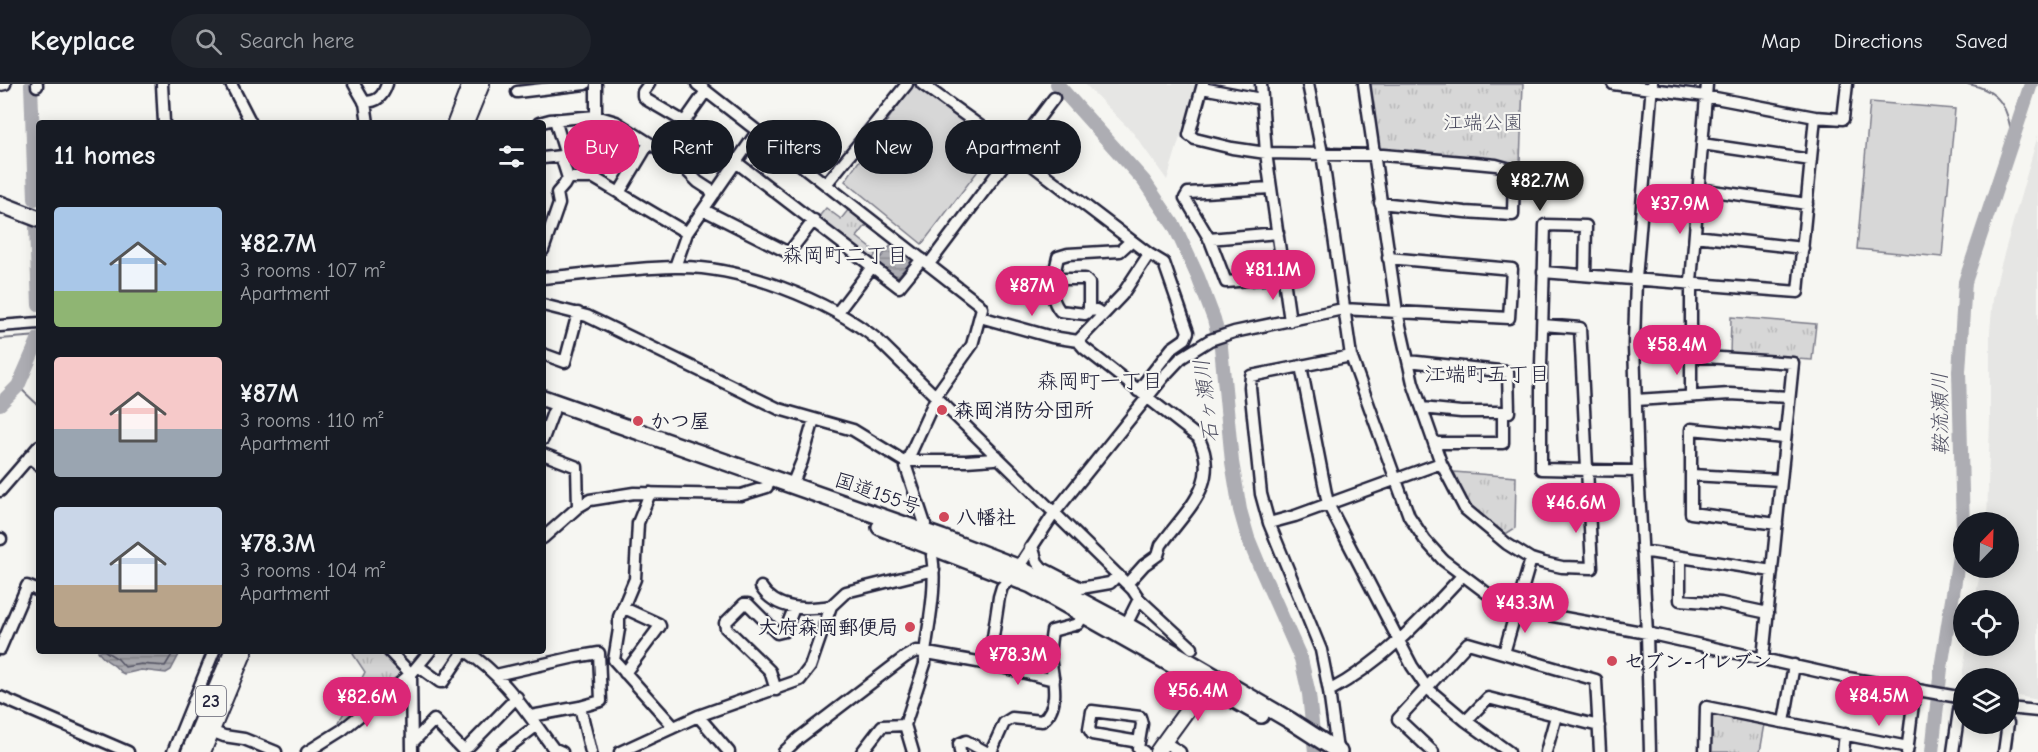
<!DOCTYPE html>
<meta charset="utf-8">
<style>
body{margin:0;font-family:"Comic Neue","Klee One",sans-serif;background:#20242c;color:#f1f3f6;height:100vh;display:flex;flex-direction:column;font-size:22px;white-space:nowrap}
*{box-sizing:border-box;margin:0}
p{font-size:20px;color:#9ea1a6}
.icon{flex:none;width:33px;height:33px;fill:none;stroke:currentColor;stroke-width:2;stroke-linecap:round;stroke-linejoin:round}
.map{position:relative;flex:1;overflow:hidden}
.drawer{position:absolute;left:36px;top:36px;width:510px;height:534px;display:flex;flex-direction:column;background:#171b24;border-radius:6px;box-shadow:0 3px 15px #0003}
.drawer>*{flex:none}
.guide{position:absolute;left:564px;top:36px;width:570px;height:54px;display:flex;gap:12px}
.needle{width:39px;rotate:23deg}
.fabs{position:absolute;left:1953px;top:428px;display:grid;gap:12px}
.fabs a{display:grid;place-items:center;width:66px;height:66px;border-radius:50%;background:#171b24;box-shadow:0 3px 15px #0003;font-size:30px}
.price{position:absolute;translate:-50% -51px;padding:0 14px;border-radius:21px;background:#db2777;color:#fff;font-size:20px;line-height:39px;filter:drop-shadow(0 2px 3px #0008)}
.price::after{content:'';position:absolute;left:50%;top:36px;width:18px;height:14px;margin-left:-9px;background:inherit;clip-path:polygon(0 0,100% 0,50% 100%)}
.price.on{background:#222;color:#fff}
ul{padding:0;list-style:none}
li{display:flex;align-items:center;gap:18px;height:150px;padding:0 18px}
li span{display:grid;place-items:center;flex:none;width:168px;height:120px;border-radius:6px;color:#555}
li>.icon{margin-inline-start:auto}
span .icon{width:72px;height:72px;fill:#fffc;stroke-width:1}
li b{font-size:26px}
h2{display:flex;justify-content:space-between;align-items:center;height:72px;padding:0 18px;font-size:26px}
.chip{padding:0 21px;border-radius:27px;background:#171b24;box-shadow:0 3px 15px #0003;font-size:21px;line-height:54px}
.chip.on{background:#db2777;color:#fff}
header{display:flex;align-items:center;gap:36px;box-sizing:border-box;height:84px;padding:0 30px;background:#171b24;border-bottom:2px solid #363941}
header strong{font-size:28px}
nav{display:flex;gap:33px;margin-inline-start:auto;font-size:21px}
.search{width:420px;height:54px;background:#20242c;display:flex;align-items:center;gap:15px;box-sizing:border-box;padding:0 21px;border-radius:33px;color:#9ea1a6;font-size:22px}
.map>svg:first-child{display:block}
</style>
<header>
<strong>Keyplace</strong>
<div class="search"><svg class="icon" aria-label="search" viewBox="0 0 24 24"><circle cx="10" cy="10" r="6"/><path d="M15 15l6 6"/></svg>Search here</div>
<nav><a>Map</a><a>Directions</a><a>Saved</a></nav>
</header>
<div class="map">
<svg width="2038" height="668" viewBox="0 0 2038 668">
<defs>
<pattern id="park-tufts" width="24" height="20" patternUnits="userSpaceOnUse" patternTransform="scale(1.5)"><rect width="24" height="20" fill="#d7d7d7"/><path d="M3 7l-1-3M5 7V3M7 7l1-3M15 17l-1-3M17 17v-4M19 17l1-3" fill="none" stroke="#b8b8b9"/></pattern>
<pattern id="water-rules" width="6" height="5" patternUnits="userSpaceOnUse" patternTransform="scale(1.5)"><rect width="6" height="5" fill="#adadb3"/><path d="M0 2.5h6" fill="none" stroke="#8c8c93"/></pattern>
</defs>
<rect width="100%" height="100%" fill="#f6f6f2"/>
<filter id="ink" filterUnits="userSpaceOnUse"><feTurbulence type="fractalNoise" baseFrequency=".0167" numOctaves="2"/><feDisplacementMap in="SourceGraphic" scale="12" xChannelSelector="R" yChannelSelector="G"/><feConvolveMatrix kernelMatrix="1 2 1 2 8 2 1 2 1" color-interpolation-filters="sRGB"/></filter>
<g filter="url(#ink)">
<path fill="#e6e6e4" d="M1085 0H1196L1167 96 1134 50Z
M2038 51V616L2009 610 2008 594H1964L1963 601V586L1967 561H2008V516H1975L1981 483H2008V438H1987L1990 334V247L1993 215 2000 184Z"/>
<path fill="url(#park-tufts)" stroke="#7c7c89" stroke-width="1.5" d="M1366 0H1523L1520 79 1378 65Z
M852 121 871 135 857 153 877 169 871 177 816 136 826 124 841 135Z
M1731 233 1816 240 1812 276 1730 271Z
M1454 388 1516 393 1515 444 1504 451 1468 421Z
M356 567H381L403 591 342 646 339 638 365 588 353 570Z
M1713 630 1765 640 1760 668H1710V632Z"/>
<path fill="#d7d7d7" stroke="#7c7c89" stroke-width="1.5" d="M913 0 997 62 922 160 845 97Z
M1870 18 1955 25 1942 173 1857 165Z"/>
<path fill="url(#water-rules)" stroke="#757583" stroke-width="1.5" d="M892 160 911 174 912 177 897 193 877 178Z
M98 567H181L171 586 166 589 141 586 124 590 120 588C112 576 103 578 98 567Z"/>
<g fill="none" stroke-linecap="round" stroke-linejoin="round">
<path stroke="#5a5a6b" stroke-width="1.5" d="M105 567 118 575 125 583 141 580 165 582 174 567"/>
<path stroke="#757583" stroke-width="2" d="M1968 0C2000 6 2009 25 2012 55
M0 255 39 252
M18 302 39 322"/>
<path stroke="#adadb3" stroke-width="14" d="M31 0 35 115
M1057 0 1144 97 1175 143 1198 193 1214 235 1221 263 1232 378 1240 426 1248 454 1260 483 1301 575 1309 610 1315 668
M36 143 39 221
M0 320 18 302 39 254
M1932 668 1941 584 1963 447 1959 287 1965 198 2031 0"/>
<defs>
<path id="minor" d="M162 0 164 39
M231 0 251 39
M354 0 365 19 368 39
M596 0V32
M649 0 643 8V12L647 16 683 37H685L706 7
M922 0 998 55 1149 170 1164 179 1188 248 1185 255 1172 264 1138 307
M1203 0 1189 51 1195 55 1232 64 1266 69 1383 71 1475 79 1496 81 1514 86 1513 131 1465 128 1380 119
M1261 0 1266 69 1290 237
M1308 0 1322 69 1351 272 1409 432 1425 456 1443 476 1488 510 1548 531 1647 549 1848 594 1964 614
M1364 0 1397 228 1413 299 1441 379 1465 425 1507 460 1531 475 1544 479 1562 483 1592 484 1580 244 1543 241
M1613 0 1705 12 1815 33 1843 35 1847 0
M0 1 5 0
M37 2V0
M1202 4 1261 15
M517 8 585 0
M364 18C378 18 383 12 387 0
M555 36 565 68 561 72 568 94H594L687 149
M539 39 550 36 596 32 616 38 676 76 698 98 715 109
M1702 60 1811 76
M543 74 561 72
M736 78 899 203 922 175
M594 94 616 38
M827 99 907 0
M1270 104 1188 109 1185 114 1210 156 1226 198 1284 193
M1698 105 1807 120
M619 109 649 59
M704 126 787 168 790 167 814 136
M1695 152 1803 164
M1209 155 1278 149
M543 166 559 120 557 109 564 101 568 94
M929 180 1054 14
M675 183 687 149 757 48
M1543 188 1798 208 1815 33
M1585 191 1586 142 1545 141 1541 282V385L1638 387
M543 194C587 190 631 184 675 183 740 181 828 216 878 256L1133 506 1139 515 1192 564
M1053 195C1050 206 1053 218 1060 227L1085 230 1089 227
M543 221 587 232 779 325 853 346 902 376 907 377 939 307 972 261 982 224 979 220 697 0
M837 229 872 183
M1102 230 1096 226 1089 227V199L1085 195H1053L1058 173 1068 170 1120 167 1131 157
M980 233 1052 253 1078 257 1084 264 1198 353C1222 399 1186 426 1161 461L1158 471 1144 481 1127 500
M0 242 39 239
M1078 257 1122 211 1149 170
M543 270 565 278 578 229
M1691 272 1793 279 1763 574
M1408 277 1508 288 1509 328H1461L1422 324
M1301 282 1328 420 1412 582 1427 604 1466 637
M1691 312V198L1707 0
M1636 316 1730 310 1789 313
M543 355 553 328
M1435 359H1503V328
M543 370 577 383 578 423
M29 373 39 381
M1692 391 1781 396
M792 401 802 377 814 335
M0 407 39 362
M650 409 638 439 635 495 619 533V545L614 576 674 643
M1269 439 1295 432 1441 379
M925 440 906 383 907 377H966L994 375 997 372
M1777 440 1691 429V345L1784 354
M543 454 578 423 590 416 634 409 741 411 767 403
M0 455H1
M1030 464 1033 465 1037 478 1042 484 1081 504 1110 499 1118 491
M1642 467 1772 487
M1680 473V516L1721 519 1768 529
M761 503C776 527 806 526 831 522
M624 524 659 540 660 542 625 589
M1126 541 1139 515
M0 565 27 502 39 507
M389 567 411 590 412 668
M466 567C504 592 526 628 553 664L562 668
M1504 569 1531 475
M989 580 1054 596
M418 582 440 598H443L464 567
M496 591 575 573 599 569 601 617 580 623 531 632
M776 606 770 587 726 544 725 539 744 520H748L777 549 785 547 794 524
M1329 607C1382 579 1422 535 1462 492
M0 613 128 668
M580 623 591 668
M2008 624 2038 627
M698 632 729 668
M1784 638 1794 581
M211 647 224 652 244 655 276 668
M413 658 434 636 463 666 468 663 517 613
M1139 658 1092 650 1089 645 1092 627 1140 633 1142 640 1138 664 1144 668
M1164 658 1180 668
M1337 666 1329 607 1321 566 1269 439 1261 410 1250 303 1251 292 1351 272
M173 668 214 567
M307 668 342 646 411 590 430 567
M502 668 536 642
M620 668 698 632 800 596 810 583 831 522 846 508 934 486
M784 668 799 654 905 573 916 567 989 580 999 513 1002 503 1012 493 1055 428 1166 290 1181 274 1210 256 1234 248 1343 225 1509 234 1512 185 1388 174
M862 668 882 642 905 641
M913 668 905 641 925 580V569C929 537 937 503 932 471
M960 668 959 660 966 657 986 668
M991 668 1004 639 1012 634 1042 637C1062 622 1052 592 1050 572 1049 564 1051 555 1052 547L1078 540 1084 530
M1433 668 1398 635 1468 559 1596 596 1600 668
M1509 668 1466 637 1488 614 1599 642
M1546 668 1556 632
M1650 668 1647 549 1638 387 1634 260 1636 195 1652 0
M1705 668 1706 623 1908 663
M1843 668 1845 650
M1907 668 1915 604
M1953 668 1961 613
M2004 668 2008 639"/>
<path id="major" d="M455 39 470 0
M466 39 482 0
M189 668 232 567
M203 668 245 567
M1157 668C1175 642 1194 618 1211 592"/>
<path id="highway" d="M0 120 39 135
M543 314 942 454 1017 483 1126 541 1291 637 1339 668
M880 443 1031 501 1261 631"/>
</defs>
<use href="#minor" stroke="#22223b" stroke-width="15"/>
<use href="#major" stroke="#22223b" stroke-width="18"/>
<use href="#highway" stroke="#22223b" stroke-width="20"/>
<use href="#minor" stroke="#f6f6f2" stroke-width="10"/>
<use href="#major" stroke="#f6f6f2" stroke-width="14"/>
<use href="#highway" stroke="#f6f6f2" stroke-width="15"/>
</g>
</g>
<g fill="#d1495b" stroke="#f6f6f2" stroke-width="2">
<circle cx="942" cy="326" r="6"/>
<circle cx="638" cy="337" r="6"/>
<circle cx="944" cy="433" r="6"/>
<circle cx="910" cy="543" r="6"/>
<circle cx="1612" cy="577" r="6"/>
</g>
<g text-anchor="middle" stroke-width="4.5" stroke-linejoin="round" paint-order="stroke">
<rect fill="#f6f6f2" stroke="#626272" stroke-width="1.5" x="196" y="602" width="30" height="30" rx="4.5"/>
<g font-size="18" font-weight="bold" fill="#22223b">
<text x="211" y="623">23</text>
</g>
<g font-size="20" fill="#4f4f62" stroke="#f6f6f2">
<text x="1483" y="45">江端公園</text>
</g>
<g font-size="20" font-weight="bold" fill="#22223b" stroke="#f6f6f2" text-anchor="start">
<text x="954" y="333">森岡消防分団所</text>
<text x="650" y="344">かつ屋</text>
<text x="956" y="440">八幡社</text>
<text x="898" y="550" text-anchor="end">大府森岡郵便局</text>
<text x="1624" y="584">セブン-イレブン</text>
</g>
<g font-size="20" fill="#22223b" stroke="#f6f6f2">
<text transform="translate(878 409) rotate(19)" y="7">国道155号</text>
</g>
<g font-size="21" fill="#22223b" stroke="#f6f6f2">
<text x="845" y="178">森岡町二丁目</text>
<text x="1487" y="297">江端町五丁目</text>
<text x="1100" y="304">森岡町一丁目</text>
</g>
<g font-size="21" font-style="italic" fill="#535365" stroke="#f6f6f2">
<text transform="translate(1206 317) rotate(-97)" y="7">石ヶ瀬川</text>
<text transform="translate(1940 330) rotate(-91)" y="7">鞍流瀬川</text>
</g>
</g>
</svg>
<div class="fabs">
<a><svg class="needle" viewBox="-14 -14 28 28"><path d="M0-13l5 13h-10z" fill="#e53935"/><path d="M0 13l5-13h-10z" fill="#9ea1a6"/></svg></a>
<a><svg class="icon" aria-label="locate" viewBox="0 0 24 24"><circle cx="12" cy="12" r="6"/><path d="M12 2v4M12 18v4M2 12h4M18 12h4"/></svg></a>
<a><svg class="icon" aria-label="layers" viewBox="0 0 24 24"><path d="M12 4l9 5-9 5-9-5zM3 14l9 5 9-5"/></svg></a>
</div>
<b class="price on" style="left:1540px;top:128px">¥82.7M</b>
<b class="price" style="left:1680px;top:151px">¥37.9M</b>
<b class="price" style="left:1273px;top:217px">¥81.1M</b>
<b class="price" style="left:1032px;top:233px">¥87M</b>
<b class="price" style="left:1677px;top:292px">¥58.4M</b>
<b class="price" style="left:1576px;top:450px">¥46.6M</b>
<b class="price" style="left:1525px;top:550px">¥43.3M</b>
<b class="price" style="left:1018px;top:602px">¥78.3M</b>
<b class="price" style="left:1198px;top:638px">¥56.4M</b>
<b class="price" style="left:1879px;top:643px">¥84.5M</b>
<b class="price" style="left:367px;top:644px">¥82.6M</b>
<div class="guide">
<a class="chip on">Buy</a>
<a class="chip">Rent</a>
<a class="chip">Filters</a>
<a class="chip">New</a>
<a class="chip">Apartment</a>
</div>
<section class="drawer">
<h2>11 homes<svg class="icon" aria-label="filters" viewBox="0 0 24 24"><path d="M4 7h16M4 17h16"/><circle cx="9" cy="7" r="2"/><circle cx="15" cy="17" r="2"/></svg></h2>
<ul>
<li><span style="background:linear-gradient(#a9c7e8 70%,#8fb573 0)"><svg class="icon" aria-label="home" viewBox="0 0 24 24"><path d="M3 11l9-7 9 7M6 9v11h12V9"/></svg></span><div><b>¥82.7M</b><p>3 rooms · 107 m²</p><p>Apartment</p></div></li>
<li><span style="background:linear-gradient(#f6c9c9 60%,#9aa5b1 0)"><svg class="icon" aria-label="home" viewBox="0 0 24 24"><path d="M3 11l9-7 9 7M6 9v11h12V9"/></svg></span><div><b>¥87M</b><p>3 rooms · 110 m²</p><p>Apartment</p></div></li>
<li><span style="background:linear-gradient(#c9d6e8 65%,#b9a48a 0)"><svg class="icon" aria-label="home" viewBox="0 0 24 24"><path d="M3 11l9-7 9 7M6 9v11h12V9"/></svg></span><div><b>¥78.3M</b><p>3 rooms · 104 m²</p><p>Apartment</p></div></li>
</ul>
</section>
</div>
